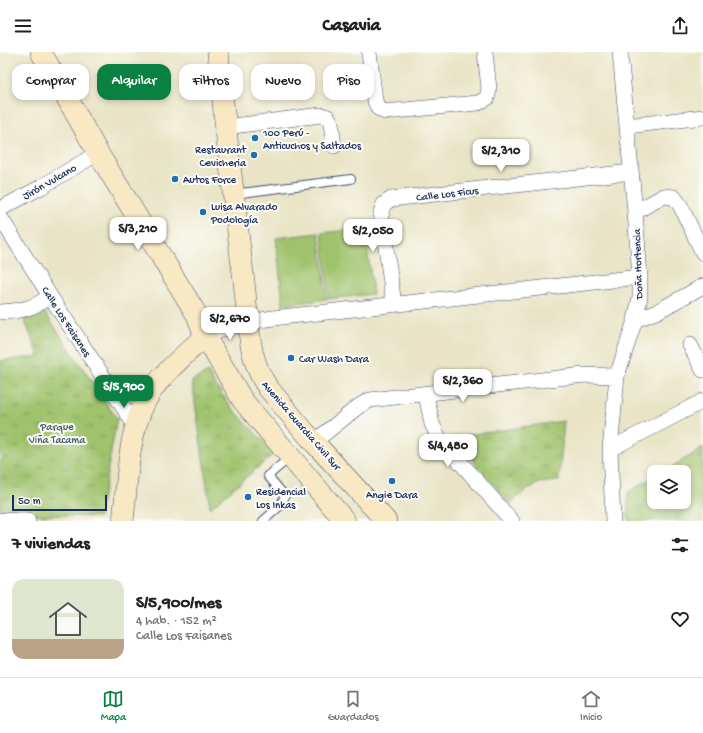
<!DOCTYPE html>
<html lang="es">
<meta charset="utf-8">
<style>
body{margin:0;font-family:"Gochi Hand",sans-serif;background:#f6f6f6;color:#202124;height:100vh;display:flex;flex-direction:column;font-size:15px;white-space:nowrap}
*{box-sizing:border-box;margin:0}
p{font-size:13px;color:#757577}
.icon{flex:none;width:22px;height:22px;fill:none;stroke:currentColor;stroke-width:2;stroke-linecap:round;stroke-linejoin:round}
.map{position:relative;height:469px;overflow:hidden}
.details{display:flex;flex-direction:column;background:#fff;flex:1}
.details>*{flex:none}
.top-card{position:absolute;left:12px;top:12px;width:400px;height:36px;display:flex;gap:8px}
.fabs{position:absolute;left:647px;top:413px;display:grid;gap:8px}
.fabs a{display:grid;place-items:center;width:44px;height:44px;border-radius:8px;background:#fff;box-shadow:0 2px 6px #0003;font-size:20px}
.scale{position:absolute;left:12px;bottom:10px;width:95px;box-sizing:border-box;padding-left:4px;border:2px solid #1b2f5e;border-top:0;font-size:11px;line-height:14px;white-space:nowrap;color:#1b2f5e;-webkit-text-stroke:3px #fdfcf7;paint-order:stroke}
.price{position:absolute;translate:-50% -34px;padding:0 9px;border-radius:8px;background:#fff;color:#222;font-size:13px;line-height:26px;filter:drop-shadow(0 1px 2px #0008)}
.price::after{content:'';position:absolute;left:50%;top:24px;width:12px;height:9px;margin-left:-6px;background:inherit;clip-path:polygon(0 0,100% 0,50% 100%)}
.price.active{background:#0b8043;color:#fff}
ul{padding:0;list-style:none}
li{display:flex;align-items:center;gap:12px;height:100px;padding:0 12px}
li span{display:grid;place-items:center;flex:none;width:112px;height:80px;border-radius:12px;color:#555}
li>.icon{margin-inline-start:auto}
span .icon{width:48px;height:48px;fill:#fffc;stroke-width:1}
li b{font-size:17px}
h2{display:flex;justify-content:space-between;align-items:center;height:48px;padding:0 12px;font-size:17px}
.tag{padding:0 14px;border-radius:12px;background:#fff;box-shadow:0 2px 6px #0003;font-size:14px;line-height:36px}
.tag.active{background:#0b8043;color:#fff}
header{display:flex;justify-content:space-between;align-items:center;height:52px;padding:0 12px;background:#fff;font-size:18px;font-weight:800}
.tabs{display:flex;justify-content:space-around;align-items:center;height:56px;border-top:1px solid #e0e0e0;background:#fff;font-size:11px;color:#757577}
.tabs a{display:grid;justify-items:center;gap:2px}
.tabs .active{color:#0b8043}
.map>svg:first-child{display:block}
</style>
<header><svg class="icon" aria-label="menu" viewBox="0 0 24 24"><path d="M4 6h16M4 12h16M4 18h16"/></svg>Casavia<svg class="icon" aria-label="share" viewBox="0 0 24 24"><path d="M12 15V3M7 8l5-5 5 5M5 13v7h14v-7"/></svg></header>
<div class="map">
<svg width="703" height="469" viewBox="0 0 703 469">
<defs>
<pattern id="grass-tufts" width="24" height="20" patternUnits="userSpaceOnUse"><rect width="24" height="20" fill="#9fc26c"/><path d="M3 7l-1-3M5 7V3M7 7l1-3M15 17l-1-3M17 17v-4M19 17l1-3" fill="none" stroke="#819e5c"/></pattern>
</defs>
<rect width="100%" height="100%" fill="#fdfcf7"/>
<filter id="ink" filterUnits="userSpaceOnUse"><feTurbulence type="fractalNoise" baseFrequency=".025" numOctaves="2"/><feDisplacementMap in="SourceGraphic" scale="8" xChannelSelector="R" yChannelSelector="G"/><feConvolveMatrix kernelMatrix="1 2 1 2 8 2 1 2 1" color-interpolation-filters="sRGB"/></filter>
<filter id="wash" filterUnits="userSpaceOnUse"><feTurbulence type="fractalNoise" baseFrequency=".012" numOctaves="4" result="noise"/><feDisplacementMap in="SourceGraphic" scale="16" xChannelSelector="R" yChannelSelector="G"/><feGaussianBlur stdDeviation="0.9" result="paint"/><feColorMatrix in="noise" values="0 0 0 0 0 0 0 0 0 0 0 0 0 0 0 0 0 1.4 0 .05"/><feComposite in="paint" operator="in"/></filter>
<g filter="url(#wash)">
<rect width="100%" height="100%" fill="#e9e4c5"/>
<path fill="url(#grass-tufts)" stroke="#5d7865" d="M44 259 117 367 99 465 0 461V309L39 304 24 267Z
M208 320C224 351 251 376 275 401L210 456 192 329Z
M564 369 559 429 539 431 525 439 510 452 453 385Z
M703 396V469H628V440L654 425V450H684V420H663Z"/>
<path fill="#9fc26c" stroke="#5d7865" d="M365 176 373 242 329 247 322 181Z
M319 181 327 247 283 253 276 186Z"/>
</g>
<g filter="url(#ink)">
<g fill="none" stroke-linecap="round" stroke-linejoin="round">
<defs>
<path id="lane" d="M233 142 351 127
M263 469 280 454 285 444 268 424 290 405"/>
<path id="street" d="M369 0 375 49 378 56 385 60 478 51 487 46 489 37 485 0
M627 74 703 65
M225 75 321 63 328 65 331 71 334 94
M0 157 41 135 98 101
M635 160 664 144 674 145 680 153 703 201
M0 165 50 244 135 373
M394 252 381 160 384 152 391 147 631 120
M0 260C21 259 33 257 50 244
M635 268 658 259 703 234
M205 284 233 273 273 266 640 225
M690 293 703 318
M426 342 432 372 439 386 512 469
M314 390 359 354 370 348 584 323 617 324
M610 397 703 349
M0 468 28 469
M613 469 610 397 617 324 635 268 640 245V225L635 160 620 0"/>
<path id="secondary" d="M41 0 98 101 197 263 205 284 243 349 345 469
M218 0C224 69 233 137 241 206 243 221 245 236 246 251 249 281 250 310 268 336L311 387 386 469
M123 469C128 428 127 374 152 338 166 318 187 301 205 284"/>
</defs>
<use href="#lane" stroke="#3a4a6d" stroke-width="10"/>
<use href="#street" stroke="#3a4a6d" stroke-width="16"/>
<use href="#secondary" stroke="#3a4a6d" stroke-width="22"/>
<use href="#lane" stroke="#fff" stroke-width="8"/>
<use href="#street" stroke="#fff" stroke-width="15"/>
<use href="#secondary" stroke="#f8e8c3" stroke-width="21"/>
</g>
</g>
<g fill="#1f6fb2" stroke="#fdfcf7" stroke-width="1.5">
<circle cx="255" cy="86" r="4"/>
<circle cx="254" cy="103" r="4"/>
<circle cx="175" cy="127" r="4"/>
<circle cx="203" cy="160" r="4"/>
<circle cx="291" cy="306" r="4"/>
<circle cx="392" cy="429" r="4"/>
<circle cx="248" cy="445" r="4"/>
</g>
<g text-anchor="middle" stroke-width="4" stroke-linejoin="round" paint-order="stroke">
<g font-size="11" fill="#1b2f5e" stroke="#fdfcf7" text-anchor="start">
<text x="263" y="84">100 Perú -<tspan x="263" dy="13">Anticuchos y Saltados</tspan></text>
<text x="246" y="101" text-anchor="end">Restaurant<tspan x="246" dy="13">Cevicheria</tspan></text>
<text x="183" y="131">Autos Force</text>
<text x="211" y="158">Luisa Alvarado<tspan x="211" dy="13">Podología</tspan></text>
<text x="299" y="310">Car Wash Dara</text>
<text x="256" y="443">Residencial<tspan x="256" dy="13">Los Inkas</tspan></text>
<text x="392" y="446" text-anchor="middle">Angie Dara</text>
</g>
<g font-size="11" fill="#1b2f5e" stroke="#fdfcf7">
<text transform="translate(49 129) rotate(-30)" y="4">Jirón Vulcano</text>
<text transform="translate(447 141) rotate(-7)" y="4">Calle Los Ficus</text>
<text transform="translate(637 212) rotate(-92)" y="4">Doña Hortencia</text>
<text transform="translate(67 269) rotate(57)" y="4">Calle Los Faisanes</text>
<text transform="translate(302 373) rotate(49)" y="4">Avenida Guardia Civil Sur</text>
</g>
<g font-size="11" fill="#435b62" stroke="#fdfcf7">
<text x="57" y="378">Parque<tspan x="57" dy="13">Viña Tacama</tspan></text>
</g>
</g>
</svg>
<div class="fabs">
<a><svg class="icon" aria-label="layers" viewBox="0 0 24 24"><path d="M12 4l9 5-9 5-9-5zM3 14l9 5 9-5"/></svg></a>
</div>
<div class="scale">50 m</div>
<b class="price" style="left:501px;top:121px">S/2,310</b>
<b class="price" style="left:138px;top:199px">S/3,210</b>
<b class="price" style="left:373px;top:201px">S/2,050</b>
<b class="price" style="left:230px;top:289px">S/2,670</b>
<b class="price" style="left:463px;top:351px">S/2,360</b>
<b class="price active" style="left:124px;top:357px">S/5,900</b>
<b class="price" style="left:448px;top:416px">S/4,480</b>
<div class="top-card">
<a class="tag">Comprar</a>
<a class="tag active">Alquilar</a>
<a class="tag">Filtros</a>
<a class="tag">Nuevo</a>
<a class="tag">Piso</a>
</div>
</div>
<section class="details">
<h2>7 viviendas<svg class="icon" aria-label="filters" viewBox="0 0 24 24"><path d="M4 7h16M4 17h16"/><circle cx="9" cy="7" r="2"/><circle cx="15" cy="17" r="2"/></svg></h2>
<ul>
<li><span style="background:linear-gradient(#dfe7d0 75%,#b9a48a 0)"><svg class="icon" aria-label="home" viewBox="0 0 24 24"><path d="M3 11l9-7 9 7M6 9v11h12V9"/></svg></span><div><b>S/5,900/mes</b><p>4 hab. · 152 m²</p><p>Calle Los Faisanes</p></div><svg class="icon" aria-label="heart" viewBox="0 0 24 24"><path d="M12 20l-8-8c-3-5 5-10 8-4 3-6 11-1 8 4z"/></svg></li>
</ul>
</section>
<nav class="tabs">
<a class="active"><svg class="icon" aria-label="map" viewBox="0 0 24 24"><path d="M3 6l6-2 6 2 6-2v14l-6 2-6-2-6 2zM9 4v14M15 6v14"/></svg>Mapa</a>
<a><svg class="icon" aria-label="saved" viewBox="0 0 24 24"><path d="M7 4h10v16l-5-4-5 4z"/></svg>Guardados</a>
<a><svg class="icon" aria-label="home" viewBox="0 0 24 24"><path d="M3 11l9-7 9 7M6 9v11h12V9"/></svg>Inicio</a>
</nav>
